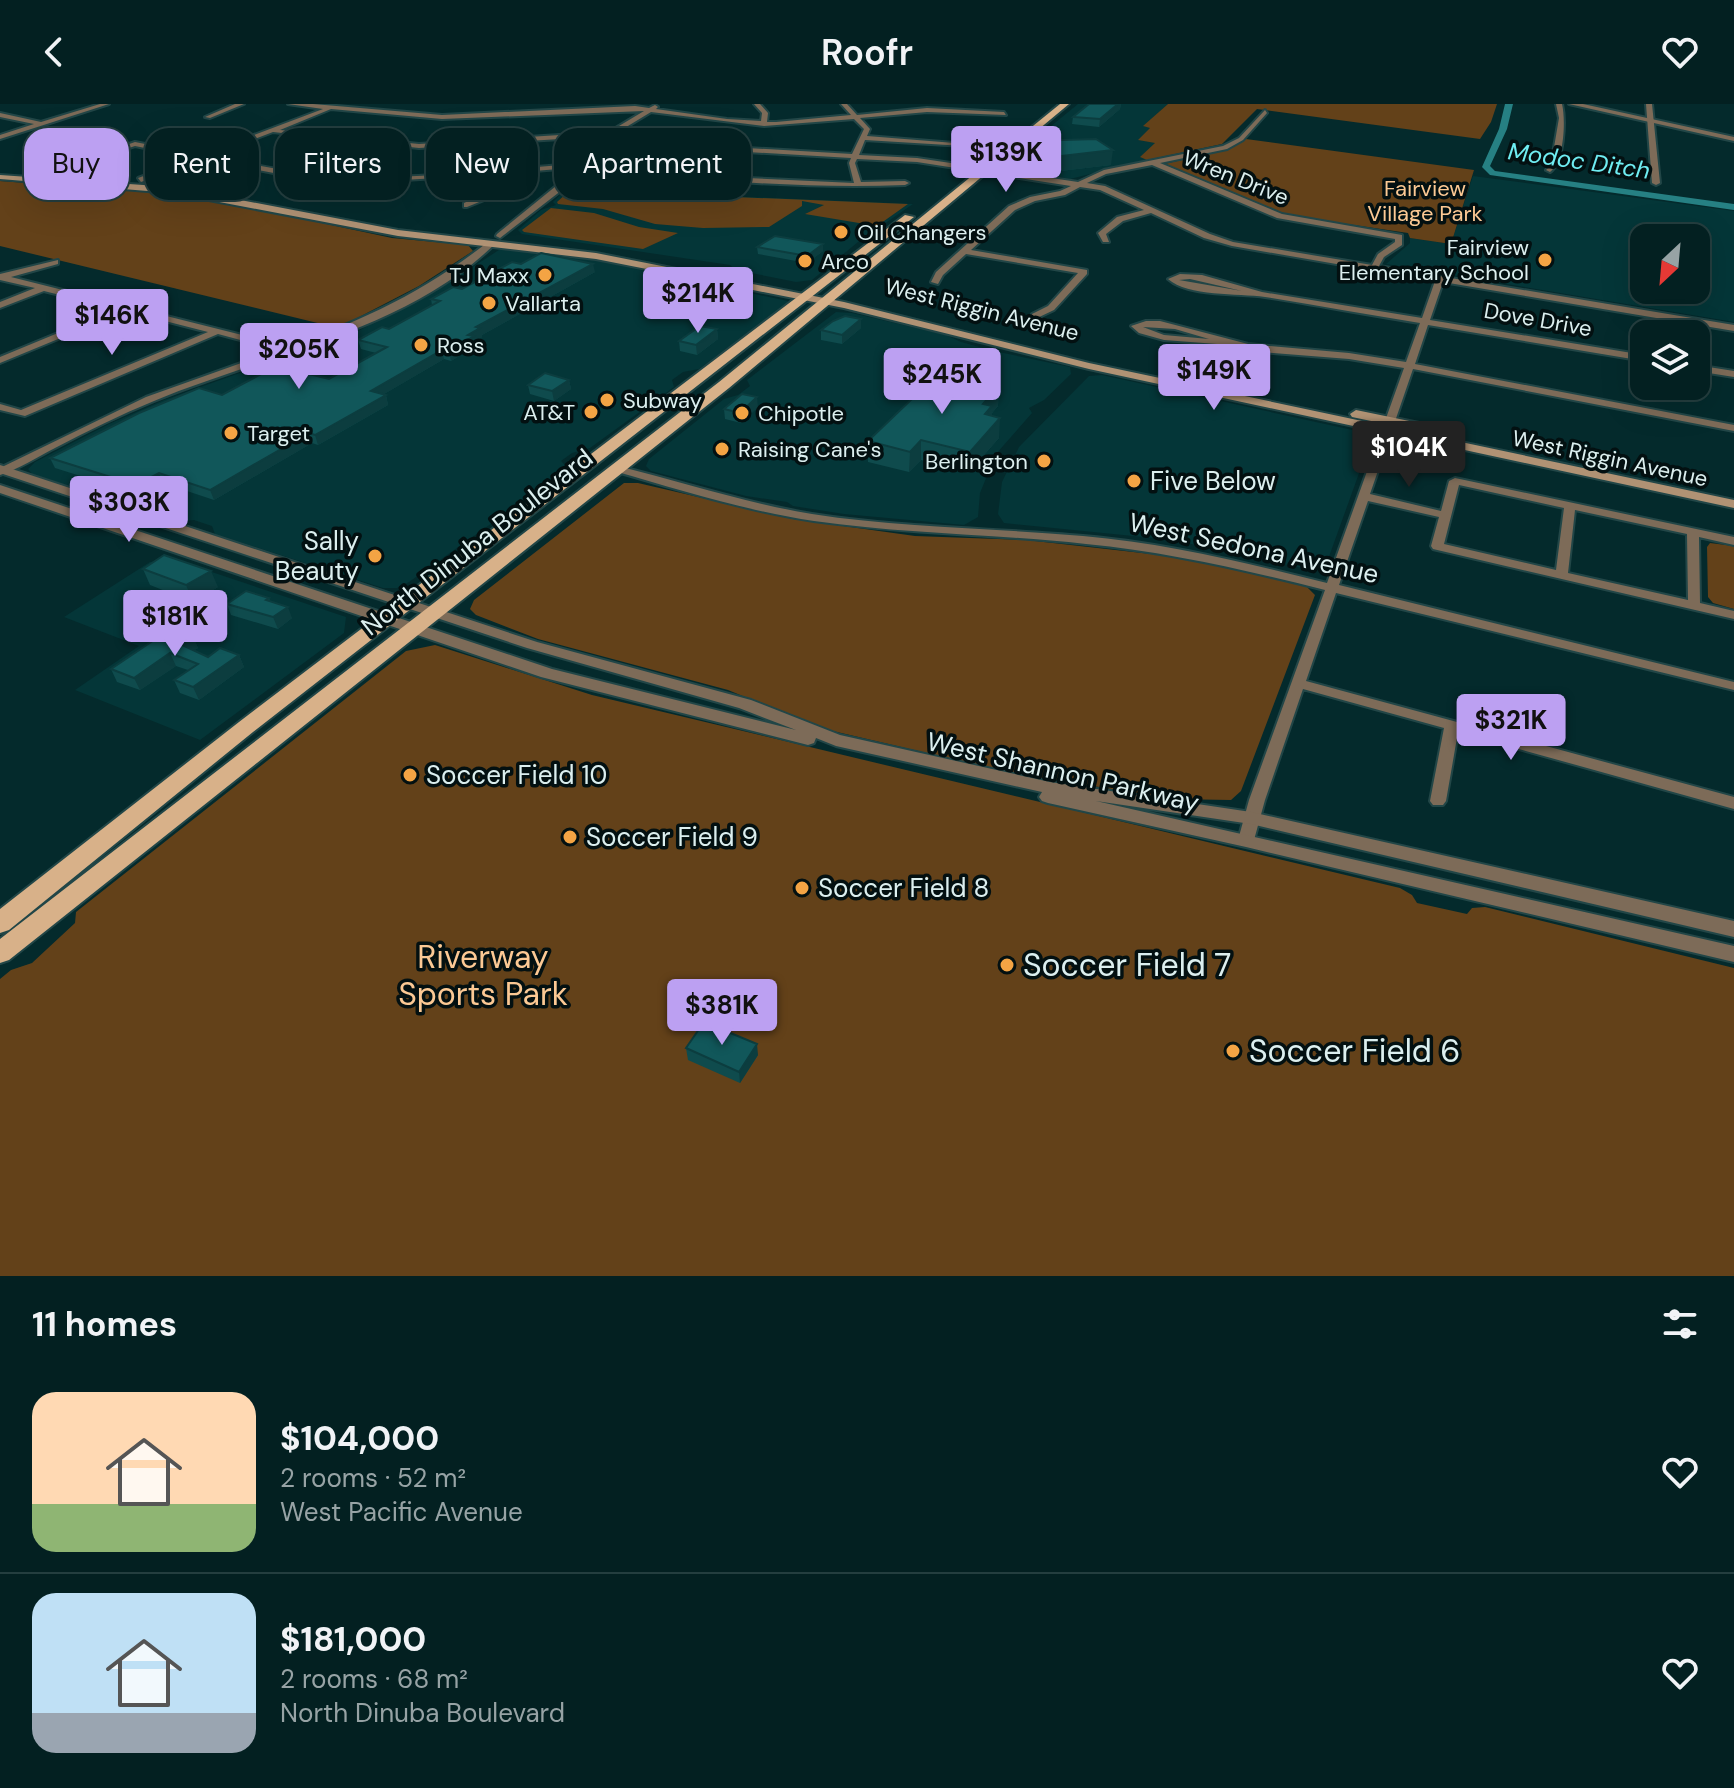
<!DOCTYPE html>
<meta charset="utf-8">
<style>
body{margin:0;font-family:"DM Sans",sans-serif;background:#0d282a;color:#f1f3f6;height:100vh;display:flex;flex-direction:column;font-size:30px;white-space:nowrap}
*{box-sizing:border-box;margin:0}
p{font-size:26px;color:#97a3a5}
.icon{flex:none;width:44px;height:44px;fill:none;stroke:currentColor;stroke-width:2;stroke-linecap:round;stroke-linejoin:round}
.map{position:relative;height:1172px;overflow:hidden}
.side{display:flex;flex-direction:column;background:#032021;flex:1}
.side>*{flex:none}
.top-card{position:absolute;left:24px;top:24px;width:800px;height:72px;display:flex;gap:16px}
.needle{width:52px;rotate:206deg}
.tools{position:absolute;left:1630px;top:120px;display:grid;gap:16px}
.tools a{display:grid;place-items:center;width:80px;height:80px;border-radius:16px;background:#032021;box-shadow:0 8px 32px #0002,0 0 0 2px #243e3f;font-size:40px}
.price{position:absolute;translate:-50% -68px;padding:0 18px;border-radius:8px;background:#bca0f2;color:#111;font-size:26px;line-height:52px;filter:drop-shadow(0 2px 4px #0008)}
.price::after{content:'';position:absolute;left:50%;top:48px;width:24px;height:18px;margin-left:-12px;background:inherit;clip-path:polygon(0 0,100% 0,50% 100%)}
.price.active{background:#222;color:#fff}
ul{padding:0;list-style:none}
li{display:flex;align-items:center;gap:24px;height:200px;padding:0 32px}
li+li{border-top:2px solid #243e3f}
li span{display:grid;place-items:center;flex:none;width:224px;height:160px;border-radius:24px;color:#555}
li>.icon{margin-inline-start:auto}
span .icon{width:96px;height:96px;fill:#fffc;stroke-width:1}
li b{font-size:34px}
h2{display:flex;justify-content:space-between;align-items:center;height:96px;padding:0 32px;font-size:34px}
.tag{padding:0 28px;border-radius:24px;background:#032021;box-shadow:0 8px 32px #0002,0 0 0 2px #243e3f;font-size:28px;line-height:72px}
.tag.active{background:#bca0f2;color:#111}
header{display:flex;justify-content:space-between;align-items:center;height:104px;padding:0 32px;background:#032021;font-size:36px;font-weight:600}
.map>svg:first-child{display:block}
</style>
<header><svg class="icon" aria-label="back" viewBox="0 0 24 24"><path d="M15 5l-7 7 7 7"/></svg>Roofr<svg class="icon" aria-label="heart" viewBox="0 0 24 24"><path d="M12 20l-8-8c-3-5 5-10 8-4 3-6 11-1 8 4z"/></svg></header>
<div class="map">
<svg width="1734" height="1172" viewBox="0 0 1734 1172">
<rect width="100%" height="100%" fill="#042a2c"/>
<path fill="#043638" fill-rule="evenodd" d="M1078 0H1168L1144 22 1151 24 1139 36 1156 39 1141 53 1147 56 1070 75 1001 63Z
M1473 72 1734 107V218L1386 160 1410 139V134L1451 140ZM1644 134H1696V186H1644Z
M573 78 654 89 913 100 858 138 812 176 796 178 736 166 730 161 522 130 518 126 541 106 556 101 553 98Z
M502 144 584 154 788 197 786 201 699 265 683 268 672 276 674 283 590 344 572 349 561 357 566 362 558 372 409 478 397 484H383L215 430 212 422 194 416 178 418 32 370 28 365 35 358 109 320 164 296 358 227 442 183Z
M836 208 852 209 946 231 961 238 994 247 1070 263 1071 270 1044 296 1029 304 1032 309 996 350 980 389 978 413 964 421 844 410 793 402 787 398 746 392 651 367 646 362 649 355 724 295 738 291 750 282 747 276Z
M1102 271 1357 327 1371 336 1326 461 1302 464 1173 436 1004 419 998 410 1002 378 1019 343 1089 272Z
M173 455 346 513 344 529 200 636 75 586 139 542 64 513 150 458Z"/>
<path fill="#634119" d="M1168 0H1497L1491 18 1480 35 1257 5 1222 40 1147 56 1140 53 1155 39 1138 36 1150 24 1143 22Z
M1246 35 1474 66 1451 140 1410 134 1408 129 1286 111 1164 60 1226 46Z
M0 77 190 91 392 134 468 141 473 147 419 182 338 224 0 142Z
M578 79 660 90 908 100 877 122 805 110 824 101 802 97V102L769 123 703 124 655 120 603 105 558 100 557 98Z
M551 104 594 109 639 123 678 129 643 145 524 128 522 126Z
M624 379H638L793 415 915 432 1026 436 1178 453 1306 482 1315 491 1241 687 1231 696 1172 695 1008 668 820 624 728 586 538 535 476 511 470 505 474 496Z
M1710 439 1734 442V505L1713 499 1708 493 1707 443Z
M435 541 592 591 1400 784 1412 791 1417 799 1467 810 1472 804 1485 803 1734 864V1172H0V875L11 866 32 859 75 819 76 808 406 547Z"/>
<g fill="none" stroke-linecap="round" stroke-linejoin="round">
<path fill="#268083" fill-rule="evenodd" d="M1505 0H1513L1507 25 1490 62 1495 67 1734 100V106L1490 71 1482 63 1499 25Z"/>
<defs>
<path id="minor" d="M100 0H109L0 35V31L34 20 0 13V9L41 18Z
M235 0H244L210 14 205 13Z
M288 0H313L442 11 635 2 649 4 655 1 658 3 656 5 727 15 761 17 762 9 754 0H760L768 9 767 18H776L851 11 841 0H847L857 11 927 4 1004 8 1006 11 927 8 860 14 870 25 867 32 967 40 964 42 865 36 859 51 917 54 1078 78 1104 66 1223 42 1239 34 1265 6 1267 9 1243 36 1227 45 1160 59 1282 110 1402 131V141L1384 153 1379 162 1734 221V227L1443 178 1430 216 1644 251V257L1428 221 1415 260 1734 321V327L1413 265 1370 390 1441 407 1449 377 1455 374 1734 433V441L1699 433 1700 499 1734 507V515L1433 445 1431 442 1439 413 1368 397 1339 481 1734 578V586L1336 489 1306 577 1734 693V705L1458 628 1446 697 1443 701H1433L1430 697 1444 624 1303 585 1265 696 1254 736 1252 740H1240L1238 736 1249 696 1325 486C1245 466 1168 448 1086 440 996 430 905 430 814 417 747 407 680 386 614 367L612 365 618 362C682 378 746 399 812 410 902 424 993 424 1083 432 1166 439 1247 459 1327 479L1404 264 1349 255 1262 248 1230 241 1164 236 1139 229 1131 222 1146 217H1160L1248 240 1349 249 1406 258 1420 219C1368 211 1317 201 1265 193 1238 189 1188 193 1168 175L1180 170 1202 171 1262 188 1422 214 1435 177 1232 142 1204 134 1151 109 1123 117 1106 130 1109 138H1103L1098 129 1117 113 1144 106 1100 86 1080 83 1065 91 1035 97 1015 106 971 146 1087 166V170L1054 206 1035 215 1032 214V210L1048 202 1078 169 966 150 943 171 938 180 931 178 936 168 1009 102 1030 93 1060 87 1071 82 917 58 857 55 855 59 861 78 905 77 909 79 905 81C795 85 686 75 577 64L562 86 500 134 496 132 497 130 556 82 570 64 511 69 494 92 467 103H464V99L488 88 503 70 387 77 364 96 360 94 361 92 379 77 333 76 279 70 202 55 141 78 138 74 194 54 135 42 77 61 72 60 135 38 201 51 323 5ZM331 5 442 15 644 7 604 31H560L419 40 280 26ZM651 8 764 22 854 15 864 25 852 50 695 41 613 31ZM273 28 419 44 560 35H597L588 41 573 60 513 65 510 63 506 65C448 70 390 76 332 72 291 69 250 60 209 52ZM606 35 695 45 851 54 849 59 854 79 702 72 580 60 592 43ZM1152 61 1277 114 1395 135V138L1378 150 1372 161 1233 138 1210 130 1105 82 1087 79 1106 70ZM1190 175 1242 187 1179 176ZM1143 223 1175 225 1209 235 1164 231ZM1459 381 1564 404 1556 466 1444 440ZM1575 406 1687 430 1688 496 1568 469Z
M1556 0H1562C1566 17 1564 58 1550 68L1546 66 1551 61 1559 14Z
M1646 0H1652L1660 79 1656 81 1652 79Z
M489 137 496 139C406 227 267 250 154 297 120 311 87 327 55 344 37 353 19 365 0 371V364L146 293 272 248 248 238 218 230 25 312 0 306V300L21 306 208 228 126 207 0 259V253L116 205 44 187 0 204V198L35 184 0 176V170L58 156V160L11 173 254 234 281 245C358 219 425 188 489 137Z
M1696 261 1734 267V273L1696 267Z"/>
<path id="tertiary" d="M1569 0H1583L1734 33V37Z
M0 361 537 538 751 596 840 631 1050 678 1251 708 1734 817V833L1251 720 1096 697 1734 842V858L1246 743 1048 699 1042 697 1039 693 1042 688 836 642 816 634 814 639 808 641 541 573 0 389V381L552 565 796 626 739 604 527 544 0 369Z"/>
<path id="secondary" d="M0 71 172 83 398 126 596 149 844 198 1089 259 1734 396V404L1089 265 844 204 596 155 398 132 172 89 0 75Z
M1356 306 1419 319 1425 323 1419 327 1352 313 1350 310Z"/>
<path id="primary" d="M1060 0H1069L729 284 9 856 0 859V835L719 278Z
M905 111 914 113 253 628 9 826 0 829V805L239 618Z"/>
</defs>
<use href="#minor" stroke="#224647" stroke-width="4"/>
<use href="#tertiary" stroke="#224647" stroke-width="4"/>
<use href="#secondary" stroke="#224647" stroke-width="4"/>
<use href="#primary" stroke="#224647" stroke-width="4"/>
<use href="#minor" fill="#7d6b58" fill-rule="evenodd"/>
<use href="#tertiary" fill="#7d6b58" fill-rule="evenodd"/>
<use href="#secondary" fill="#b09274" fill-rule="evenodd"/>
<use href="#primary" fill="#d8b189" fill-rule="evenodd"/>
</g>
<path fill="#0f4b4d" d="M1089 0H1121L1120 5 1099 23 1072 20 1073 13Z
M1030 37 1111 61 1052 68 1028 52Z
M757 143 823 147 807 159 758 150Z
M521 160 595 168 482 231V233L475 238 476 242 451 257 444 255 384 290 386 291 388 301 318 341 312 339 214 396 163 379 141 391 55 364 50 354 222 291 329 275 376 249 361 245 358 236 389 225 432 201 431 195 462 185Z
M861 215V224L842 240 821 236V226Z
M717 225 718 235 697 251 680 247 679 237Z
M569 276 571 285 554 297 530 290 528 281Z
M999 282 998 302 992 309V312L999 334 968 369 921 356 909 368 868 358V337Z
M758 303 741 319 725 315 724 305Z
M143 465 218 483 193 498 150 481Z
M269 494 270 497 292 514 278 525 231 511 227 500Z
M192 531 198 544 194 546 208 553 239 551 244 563 199 596 180 589 174 576 188 566 176 562 140 586 117 578 111 565Z
M686 944 758 951 740 979 688 956Z"/>
<path fill="#0c3d3f" d="M1118 0H1121L1120 5 1099 23 1100 15Z
M1113 46 1111 61 1052 68 1053 53Z
M823 140V147L807 159V152Z
M593 160 595 168 482 231V233L475 238 476 242 451 257 449 247 476 223Z
M861 215V224L842 240V231Z
M717 225 718 235 697 251 696 241Z
M442 246 444 255 374 296 371 287Z
M569 276 571 285 554 297 552 287Z
M999 282 998 302 992 309 991 322 983 330V300Z
M386 291 388 301 318 341 315 331Z
M757 293 758 303 741 319 740 309Z
M1000 314 999 334 968 369 970 348Z
M309 329 312 339 214 396 210 386Z
M921 336V356L909 368 910 348Z
M159 369 163 379 141 391 136 381Z
M211 467 218 483 193 498 186 481Z
M288 503 292 514 278 525 273 513Z
M192 531 198 544 185 552 180 540Z
M170 549 176 562 140 586 134 574Z
M239 551 244 563 199 596 193 583Z
M757 940 758 951 740 979 739 968Z"/>
<path fill="#11575a" stroke="#0c3d3f" stroke-width="2" d="M1089 0H1118L1100 15 1073 13Z
M1096 35 1113 46 1053 53 1030 37Z
M775 132 823 140 807 152 757 143Z
M541 149 593 160 476 223 480 224 468 231 474 232 449 247 442 246 371 287 386 291 315 331 309 329 210 386 159 369 136 381 50 354 139 309 199 284 222 291 276 262 329 275 387 243 358 236 382 223 389 225 440 197 431 195 453 183 462 185 512 158 521 160Z
M845 212 861 215 842 231 821 226 833 217Z
M700 222 717 225 696 241 679 237Z
M545 269 569 276 552 287 528 281Z
M939 269 999 282 983 300 992 302 985 310 1000 314 970 348 921 336 910 348 868 337Z
M742 290 757 293 740 309 724 305Z
M164 451 211 467 186 481 143 465Z
M246 487 269 494 266 496 288 503 273 513 227 500Z
M172 524 192 531 180 540 208 553 220 544 239 551 193 583 174 576 198 560 170 549 134 574 111 565Z
M704 918 757 940 739 968 686 944Z"/>
<g fill="#f4a444" stroke="#031011" stroke-width="3">
<circle cx="841" cy="128" r="8"/>
<circle cx="1545" cy="156" r="8"/>
<circle cx="805" cy="157" r="8"/>
<circle cx="545" cy="171" r="8"/>
<circle cx="489" cy="199" r="8"/>
<circle cx="421" cy="241" r="8"/>
<circle cx="607" cy="296" r="8"/>
<circle cx="591" cy="308" r="8"/>
<circle cx="742" cy="309" r="8"/>
<circle cx="231" cy="329" r="8"/>
<circle cx="722" cy="345" r="8"/>
<circle cx="1044" cy="357" r="8"/>
<circle cx="1134" cy="377" r="8"/>
<circle cx="375" cy="452" r="8"/>
<circle cx="410" cy="671" r="8"/>
<circle cx="570" cy="733" r="8"/>
<circle cx="802" cy="784" r="8"/>
<circle cx="1007" cy="861" r="8"/>
<circle cx="1233" cy="947" r="8"/>
</g>
<g text-anchor="middle" stroke-width="7" stroke-linejoin="round" paint-order="stroke">
<g font-size="22" fill="#dcefef" stroke="#031011">
<text transform="translate(1236 73) rotate(22)" y="8">Wren Drive</text>
<text transform="translate(982 205) rotate(14)" y="8">West Riggin Avenue</text>
<text transform="translate(1538 215) rotate(10)" y="8">Dove Drive</text>
<text transform="translate(1610 354) rotate(12)" y="8">West Riggin Avenue</text>
</g>
<g font-size="22" fill="#fcc994" stroke="#031011">
<text x="1425" y="92">Fairview<tspan x="1425" dy="25">Village Park</tspan></text>
</g>
<g font-size="22" fill="#dcefef" stroke="#031011" text-anchor="start">
<text x="857" y="136">Oil Changers</text>
<text x="1529" y="151" text-anchor="end">Fairview<tspan x="1529" dy="25">Elementary School</tspan></text>
<text x="821" y="165">Arco</text>
<text x="529" y="179" text-anchor="end">TJ Maxx</text>
<text x="505" y="207">Vallarta</text>
<text x="437" y="249">Ross</text>
<text x="623" y="304">Subway</text>
<text x="575" y="316" text-anchor="end">AT&amp;T</text>
<text x="758" y="317">Chipotle</text>
<text x="247" y="337">Target</text>
<text x="738" y="353">Raising Cane's</text>
<text x="1028" y="365" text-anchor="end">Berlington</text>
</g>
<g font-size="24" font-style="italic" fill="#6fedf2" stroke="#031011">
<text transform="translate(1579 57) rotate(8)" y="8">Modoc Ditch</text>
</g>
<g font-size="26" fill="#dcefef" stroke="#031011" text-anchor="start">
<text x="1150" y="386">Five Below</text>
<text x="359" y="446" text-anchor="end">Sally<tspan x="359" dy="30">Beauty</tspan></text>
<text x="426" y="680">Soccer Field 10</text>
<text x="586" y="742">Soccer Field 9</text>
<text x="818" y="793">Soccer Field 8</text>
</g>
<g font-size="26" fill="#dcefef" stroke="#031011">
<text transform="translate(477 438) rotate(-38)" y="9">North Dinuba Boulevard</text>
<text transform="translate(1254 444) rotate(12)" y="9">West Sedona Avenue</text>
<text transform="translate(1063 668) rotate(13)" y="9">West Shannon Parkway</text>
</g>
<g font-size="32" fill="#fcc994" stroke="#031011">
<text x="483" y="864">Riverway<tspan x="483" dy="37">Sports Park</tspan></text>
</g>
<g font-size="32" fill="#dcefef" stroke="#031011" text-anchor="start">
<text x="1023" y="872">Soccer Field 7</text>
<text x="1249" y="958">Soccer Field 6</text>
</g>
</g>
</svg>
<div class="tools">
<a><svg class="needle" viewBox="-14 -14 28 28"><path d="M0-13l5 13h-10z" fill="#e53935"/><path d="M0 13l5-13h-10z" fill="#97a3a5"/></svg></a>
<a><svg class="icon" aria-label="layers" viewBox="0 0 24 24"><path d="M12 4l9 5-9 5-9-5zM3 14l9 5 9-5"/></svg></a>
</div>
<b class="price" style="left:1006px;top:90px">$139K</b>
<b class="price" style="left:698px;top:231px">$214K</b>
<b class="price" style="left:112px;top:253px">$146K</b>
<b class="price" style="left:299px;top:287px">$205K</b>
<b class="price" style="left:1214px;top:308px">$149K</b>
<b class="price" style="left:942px;top:312px">$245K</b>
<b class="price active" style="left:1409px;top:385px">$104K</b>
<b class="price" style="left:129px;top:440px">$303K</b>
<b class="price" style="left:175px;top:554px">$181K</b>
<b class="price" style="left:1511px;top:658px">$321K</b>
<b class="price" style="left:722px;top:943px">$381K</b>
<div class="top-card">
<a class="tag active">Buy</a>
<a class="tag">Rent</a>
<a class="tag">Filters</a>
<a class="tag">New</a>
<a class="tag">Apartment</a>
</div>
</div>
<section class="side">
<h2>11 homes<svg class="icon" aria-label="filters" viewBox="0 0 24 24"><path d="M4 7h16M4 17h16"/><circle cx="9" cy="7" r="2"/><circle cx="15" cy="17" r="2"/></svg></h2>
<ul>
<li><span style="background:linear-gradient(#ffd9b3 70%,#8fb573 0)"><svg class="icon" aria-label="home" viewBox="0 0 24 24"><path d="M3 11l9-7 9 7M6 9v11h12V9"/></svg></span><div><b>$104,000</b><p>2 rooms · 52 m²</p><p>West Pacific Avenue</p></div><svg class="icon" aria-label="heart" viewBox="0 0 24 24"><path d="M12 20l-8-8c-3-5 5-10 8-4 3-6 11-1 8 4z"/></svg></li>
<li><span style="background:linear-gradient(#bfe0f5 75%,#9aa5b1 0)"><svg class="icon" aria-label="home" viewBox="0 0 24 24"><path d="M3 11l9-7 9 7M6 9v11h12V9"/></svg></span><div><b>$181,000</b><p>2 rooms · 68 m²</p><p>North Dinuba Boulevard</p></div><svg class="icon" aria-label="heart" viewBox="0 0 24 24"><path d="M12 20l-8-8c-3-5 5-10 8-4 3-6 11-1 8 4z"/></svg></li>
</ul>
</section>
